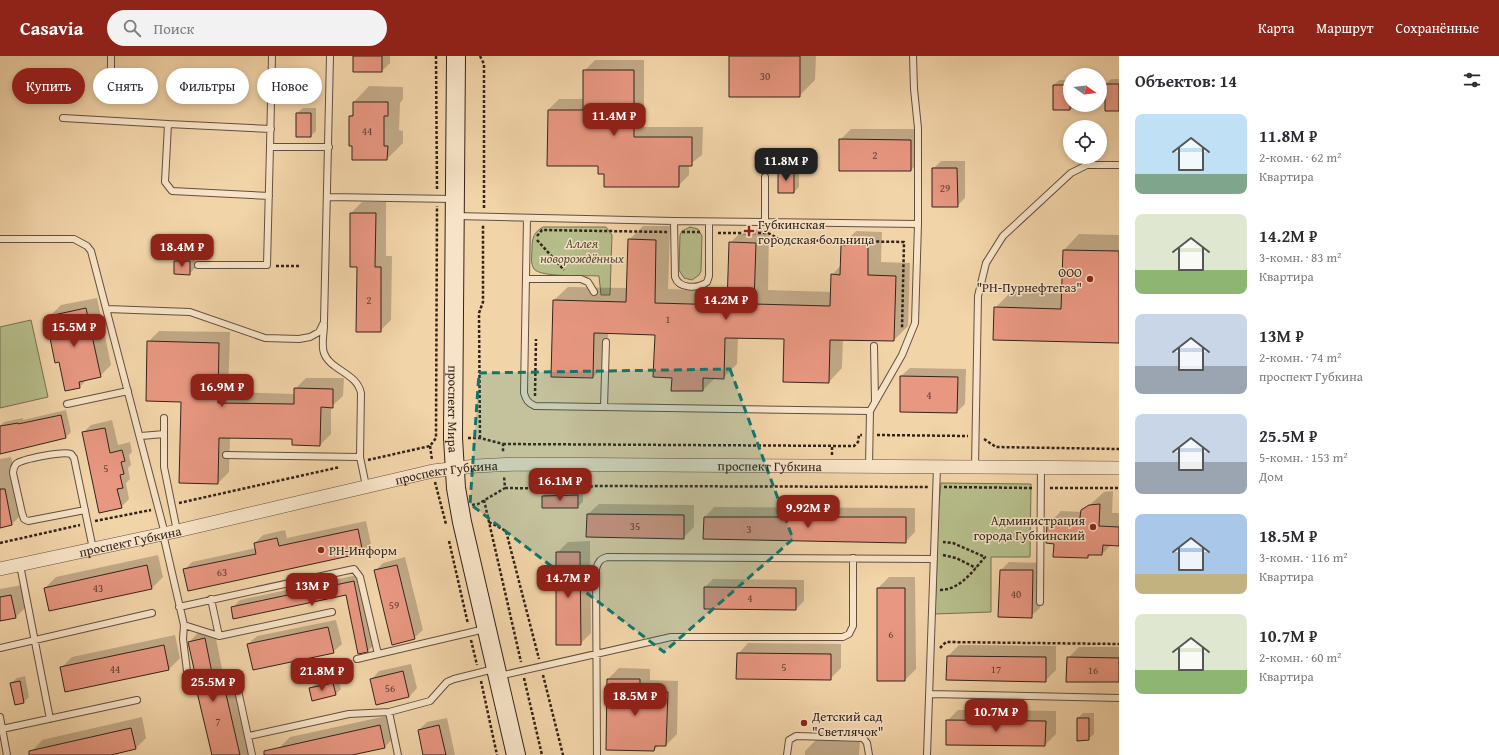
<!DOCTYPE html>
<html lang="ru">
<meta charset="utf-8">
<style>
body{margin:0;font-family:"Gentium Book Plus",serif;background:#f2f2f3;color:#2b2b33;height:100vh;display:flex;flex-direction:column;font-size:15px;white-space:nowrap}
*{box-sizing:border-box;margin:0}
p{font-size:13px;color:#7c7c81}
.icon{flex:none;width:22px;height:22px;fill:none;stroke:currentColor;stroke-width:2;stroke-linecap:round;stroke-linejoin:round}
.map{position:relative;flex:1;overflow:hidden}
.drawer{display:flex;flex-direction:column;background:#fff;width:380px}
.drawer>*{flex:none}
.top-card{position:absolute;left:12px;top:12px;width:380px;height:36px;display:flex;gap:8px}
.needle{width:26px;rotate:104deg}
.fabs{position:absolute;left:1063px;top:12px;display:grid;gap:8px}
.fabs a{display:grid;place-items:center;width:44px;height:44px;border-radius:50%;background:#fff;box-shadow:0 2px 6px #0003;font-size:20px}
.price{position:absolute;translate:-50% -34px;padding:0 9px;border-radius:8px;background:#8f2418;color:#fff;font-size:13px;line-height:26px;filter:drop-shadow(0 1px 2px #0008)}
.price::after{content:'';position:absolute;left:50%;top:24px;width:12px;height:9px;margin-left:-6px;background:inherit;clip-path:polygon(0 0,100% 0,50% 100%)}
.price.current{background:#222;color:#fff}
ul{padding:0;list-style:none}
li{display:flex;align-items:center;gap:12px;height:100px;padding:0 16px}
li span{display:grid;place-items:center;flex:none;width:112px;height:80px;border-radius:8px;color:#555}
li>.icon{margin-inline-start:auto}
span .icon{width:48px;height:48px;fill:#fffc;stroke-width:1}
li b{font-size:17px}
h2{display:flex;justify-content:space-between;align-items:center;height:48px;padding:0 16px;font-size:17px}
.pill{padding:0 14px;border-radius:18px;background:#fff;box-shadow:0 2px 6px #0003;font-size:14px;line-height:36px}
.pill.current{background:#8f2418;color:#fff}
header{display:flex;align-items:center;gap:24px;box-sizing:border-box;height:56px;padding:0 20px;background:#8f2418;color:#fff}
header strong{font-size:19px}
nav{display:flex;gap:22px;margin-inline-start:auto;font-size:14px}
.search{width:280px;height:36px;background:#f2f2f3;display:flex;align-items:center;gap:10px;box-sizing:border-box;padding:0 14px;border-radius:22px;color:#7c7c81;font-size:15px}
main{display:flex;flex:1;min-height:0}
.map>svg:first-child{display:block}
</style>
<header>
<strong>Casavia</strong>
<div class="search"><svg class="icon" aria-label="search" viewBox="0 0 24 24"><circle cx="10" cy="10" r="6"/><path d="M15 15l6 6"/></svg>Поиск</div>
<nav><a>Карта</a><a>Маршрут</a><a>Сохранённые</a></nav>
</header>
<main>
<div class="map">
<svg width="1119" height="699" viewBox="0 0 1119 699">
<rect width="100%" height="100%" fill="#f2d4a9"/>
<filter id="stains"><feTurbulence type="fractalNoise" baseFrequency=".005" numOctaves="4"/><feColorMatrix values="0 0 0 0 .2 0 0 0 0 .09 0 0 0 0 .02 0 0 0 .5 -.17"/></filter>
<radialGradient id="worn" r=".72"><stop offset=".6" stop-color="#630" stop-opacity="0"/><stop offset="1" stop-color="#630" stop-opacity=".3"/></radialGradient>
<path fill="#b6be8b" stroke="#757052" d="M543 171H606L612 179 610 239H601L599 220C586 219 542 222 534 213 530 207 532 199 532 192 532 182 534 176 543 171Z
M690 171 698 173 702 180 701 215 699 219 692 224 684 222 679 214 680 179 682 175Z
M31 264 48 341 0 352V271Z
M941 427 1031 428 1030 501H991V556L935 558 937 505 934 497Z"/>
<path fill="#0003" d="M354 0H390V7L382 15Z
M730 0H816L815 24 799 40Z
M595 4H644V71H703L702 99 689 109V119L678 130 605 117 548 54 559 43H584V15Z
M1111 23H1119V54L1106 28Z
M1059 24H1070V49H1084L1079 53H1054V29Z
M369 30 403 31V43L400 47 399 74 403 75V87L387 103 350 60 354 57V46Z
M303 52H316V75L311 80H297V57Z
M851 73H922V103L911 114 840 84Z
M941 105H965V142L957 150 933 113Z
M784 110H799V131L794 136H779V115Z
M362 146H386V200H392L391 264 380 275 358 210H351V157Z
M643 170H670L668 233 728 235 730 187 744 173H769L768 234 832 236V219L841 209 842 189 856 175 882 176 881 206 910 207 908 270 894 284 843 283 842 312 829 326 785 282 738 281 737 308 723 322H715L703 334 673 321 656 278 608 277 607 307 593 321 554 244 568 231 627 232 629 184Z
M1079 178 1119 179V286L995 252 1011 236 1063 237 1064 194Z
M180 200H195V212L189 218 175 205Z
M97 242 111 309 100 320 87 323 80 331 60 305 50 277 53 274 50 260 61 249Z
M159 275 230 276 228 336 295 338V333L306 322H344L343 340 331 351V378L320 389 293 382 230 381 229 416 218 427 182 345 148 286Z
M910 312 966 313 965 348 957 356 901 320Z
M66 354 71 376 66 381 0 376V370L4 366 23 362V364Z
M112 364 118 389 130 386 132 396 129 399 131 409 128 412 130 423 126 427 129 443 121 451 83 377 91 369Z
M11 401 23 457 12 468 0 471V403Z
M583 434V446L577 451 543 440 548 435Z
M1113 435 1112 457H1119V489L1112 488 1102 498H1091L1088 501 1055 487 1048 469 1061 455 1082 456 1104 436Z
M599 448 694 449V471L683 482 588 458Z
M714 451 915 452V476L905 486 705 461Z
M366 465 371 488 363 496 184 514 192 506 256 492 255 487 263 479 285 474 287 482Z
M590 485 591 577 580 588 557 497 568 486Z
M158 499 163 521 152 532 50 554 45 532 56 521Z
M405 501 423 574 414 582 375 515 383 507Z
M1009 506 1041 507 1040 552 1031 560H1000L1001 514Z
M362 518 376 586 368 595 359 596 347 538 232 552 240 544Z
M889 521H915L916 613 905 624 878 532Z
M713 523 804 524V545L796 553 705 531Z
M22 529 27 550 16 561 0 564V533Z
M336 564 342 588 333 596 248 588 257 580Z
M214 573 223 618 232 616 251 699H213L189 586 199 576Z
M175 579 180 602 169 613 66 635 61 612 72 601Z
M748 587 841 588V612L830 623 738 598Z
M959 589 1056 590V614L1045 625 948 600Z
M1079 591H1119V625L1068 602Z
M411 608 417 632 409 641 371 624 379 615Z
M619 612 650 613V624L678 625 677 678 666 689H659L654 694 608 623Z
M25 620 29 641 24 646 15 648 11 627 17 622Z
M338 622 341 633 336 638 310 633 316 627Z
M958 654 1056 655V678L1045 689 947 665Z
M1083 657H1094V678L1088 683 1078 662Z
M391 659 395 680 385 691 347 699H281L279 692 290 681Z
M142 661 146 682 135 693 107 699H32V695L42 684Z
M447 662 455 699H424L419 674 427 666Z
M816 684 860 686 859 699H805V695Z"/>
<path fill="#e89781" stroke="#34231a" d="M353 0H382V16H353Z
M729 0H800V41H729Z
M583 14H634V81H692V110H679V131H604V118H598V110H547L548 54H583Z
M1105 28H1119V55H1105Z
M1053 29H1070V54H1053Z
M353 46H388V60H384V90H388L387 104H352V90H349V60H353Z
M296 57H311V81H296Z
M839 83 911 84V115H839Z
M932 112H957L958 151H932Z
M778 115H794V137H778Z
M350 157H376L375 211H381V276H356L357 211H350Z
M628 183 656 184 655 247 727 249 729 186 756 187 754 248 830 250 831 218 840 219 841 189H868V219L896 220 894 285 830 284 829 327 783 326 784 283 725 282 724 323 703 322V335H671L672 322 653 321 655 279 594 277 593 322 551 321 553 244 626 246Z
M1063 194 1119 195V287L993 284 994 251 1061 253Z
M174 205H190V219L174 218Z
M86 252 101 321 79 326 80 332 65 335 59 306 55 307 49 277 52 276 49 260Z
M147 285 219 287 218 347 294 348V332L333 333V352L321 351 320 390 292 389V383L219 382 218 428 179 427 181 346 146 345Z
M900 320 958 321 957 357 900 356Z
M61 359 66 382 0 398V370L18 367V368Z
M105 372 110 397 122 394 125 405 121 406 124 418 120 419 123 432 117 433 122 452 99 457 82 376Z
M0 433H5L12 469 0 472Z
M578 439V452H542V440Z
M1100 448 1099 470 1119 471V490L1103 489 1102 499H1088V502L1053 501 1054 488 1046 487 1047 468 1079 469 1081 454 1089 449Z
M587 458 684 459V483L586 481Z
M704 461H906V487L703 483Z
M358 473 363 497 188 535 183 513 256 498 254 487 277 482 279 490Z
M556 496H580L581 589H556Z
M147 509 152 533 49 555 44 532Z
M397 509 415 583 392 589 374 514Z
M1000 514H1033L1032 562 998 561Z
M354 525 368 596 358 598 346 539 233 563 231 551Z
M704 531 796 532V554L704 553Z
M877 532H905V625H877Z
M11 539 16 562 0 565V541Z
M328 571 334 597 253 614 247 588Z
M205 582 214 627 223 625 240 699H212L196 632 198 631 188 586Z
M164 589 169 614 65 636 60 611Z
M737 597 831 598V624L736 623Z
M947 600 1046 601V626L946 624Z
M1067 601 1119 602V626H1066Z
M403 615 409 641 376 649 370 623Z
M607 623H640V635L668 636 666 690H655L654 695 606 694Z
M20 625 24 647 15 649 10 627Z
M333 627 336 639 312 645 309 632Z
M1077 662H1089V684L1077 685Z
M946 664 1046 665 1045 690 946 689Z
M380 669 385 692 352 699H264V695Z
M439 669 446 699H423L418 674Z
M131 672 136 693 111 699H29V695Z"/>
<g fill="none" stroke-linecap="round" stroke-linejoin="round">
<defs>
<path id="service" d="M111 23V0
M63 62 168 68 165 126 172 135 269 140
M168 68 271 73
M270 91 272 0
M328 141 454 143
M456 160 674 165 918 168
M527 162 524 337C526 344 528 347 535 350L870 355
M674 165 675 221C679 233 698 233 707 226L709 220V166
M765 166V121
M0 183H74L87 190 91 195 165 478
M198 209H267L270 91H329
M526 223H581L588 226 594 236
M107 253 190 256 265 282 299 283 310 281 319 276 324 266 330 0
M324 269C324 277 321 289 324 297 330 314 357 317 361 337L360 401 366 430
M874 290 875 345
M67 348 128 335
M604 351 606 286
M164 362V411L177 475
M141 380 164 378
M226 399 360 401
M869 410 870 355 902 299 915 267 918 168V72L914 33 913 0
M975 411 978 240 986 207 1003 180 1071 117 1087 109H1119
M85 454 28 465 24 463 22 457 13 417C13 414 14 411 16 408 22 403 63 395 71 398L74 402 93 493
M163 478 184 569 183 583 187 615
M20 509 50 663
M211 543 219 580
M1040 546 1041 411
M179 551 354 513 360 521 378 598
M184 569 219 580 332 556
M0 592 152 557
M357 603 485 573
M499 620 671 581H843L849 578 853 570V502
M236 625 252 699
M929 638 1119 642
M389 656 398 699
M0 661 7 699
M2 673 137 644
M249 680 349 658 389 656 430 645 447 626 454 623 494 613
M597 699 596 513C598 506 600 503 607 501L934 503
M787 699 789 684 796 680 863 682 867 687 869 699
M927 699 937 411"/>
<g id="minor">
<path id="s1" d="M0 513 177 475 433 415 476 410 516 408 1119 412"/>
</g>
<g id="secondary">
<path id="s2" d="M456 0 453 382 456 432 462 466 516 699"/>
</g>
</defs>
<use href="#service" stroke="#644f3e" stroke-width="8"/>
<use href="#minor" stroke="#644f3e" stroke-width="14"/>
<use href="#secondary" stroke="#34231a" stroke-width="20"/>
<path stroke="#34231a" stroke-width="2.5" stroke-dasharray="3 2" stroke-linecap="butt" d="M436 0 437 135
M480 0 484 8V152
M682 176H701
M718 177H768L781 184 904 186 902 273
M537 180 542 174 667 176
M537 184 564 214
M276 210H301
M535 340 536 283
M877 379 968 380
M468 382H480L503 388V397
M480 382 479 257 483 246V169
M984 383 996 391 1119 393
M503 388 854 390 858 386 859 379H862
M430 390 432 404
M832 399V390
M368 404 430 390 436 382 437 150
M435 426 446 468
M944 431 1033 432
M505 432 574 433 594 430 929 431
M1050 432H1119
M484 444 521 606
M179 447 340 411
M472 449 478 448 505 432 504 420
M95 465 151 454
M489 466 506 475 539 603
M449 485 468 568
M0 487 80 469
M943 499 956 502 976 512
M940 534C960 534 973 515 985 501L953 487 943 486
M471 584 477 609
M940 592 946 586 1119 588
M543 619 563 699
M524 622 542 699
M481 625 497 699"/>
<use href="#service" stroke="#f7e3c7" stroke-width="6"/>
<use href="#minor" stroke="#f7e3c7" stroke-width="13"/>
<use href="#secondary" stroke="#f7e3c7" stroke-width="18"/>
</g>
<path fill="#0f766e" fill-opacity="0.2" stroke="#0f766e" stroke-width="3" stroke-dasharray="8 5" stroke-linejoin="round" d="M730 313 793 483 664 596 470 448 479 317Z"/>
<g fill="#8f2418" stroke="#f7e3c7" stroke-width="1.5">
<path d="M747 169h4v4h4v4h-4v4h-4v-4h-4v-4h4z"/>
<circle cx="1090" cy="223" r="4"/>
<circle cx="1093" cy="471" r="4"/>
<circle cx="321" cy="494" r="4"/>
<circle cx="804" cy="667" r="4"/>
</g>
<g text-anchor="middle" stroke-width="3" stroke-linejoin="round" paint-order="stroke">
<g font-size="11" fill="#614034">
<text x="765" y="24">30</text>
<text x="367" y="79">44</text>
<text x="875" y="103">2</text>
<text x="945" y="136">29</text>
<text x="369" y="248">2</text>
<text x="668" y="267">1</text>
<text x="929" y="343">4</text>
<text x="106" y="416">5</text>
<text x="635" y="474">35</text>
<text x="749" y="477">3</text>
<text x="222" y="520">63</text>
<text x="98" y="536">43</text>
<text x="1016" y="542">40</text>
<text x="750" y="546">4</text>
<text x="394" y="553">59</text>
<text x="891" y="582">6</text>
<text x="784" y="615">5</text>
<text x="115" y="617">44</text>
<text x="996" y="617">17</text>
<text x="1093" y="618">16</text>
<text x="390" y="636">56</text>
<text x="218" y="669">7</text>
</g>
<g font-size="13" fill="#34231a" stroke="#f7e3c7" text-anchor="start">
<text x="758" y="173">Губкинская<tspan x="758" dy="15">городская больница</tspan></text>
<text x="1082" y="221" text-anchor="end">ООО<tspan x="1082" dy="15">"РН-Пурнефтегаз"</tspan></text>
<text x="1085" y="469" text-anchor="end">Администрация<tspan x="1085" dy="15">города Губкинский</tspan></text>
<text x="329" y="499">РН-Информ</text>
<text x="812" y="665">Детский сад<tspan x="812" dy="15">"Светлячок"</tspan></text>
</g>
<g font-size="13" font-style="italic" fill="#544a36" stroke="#f7e3c7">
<text x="582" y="192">Аллея<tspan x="582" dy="15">новорождённых</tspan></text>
</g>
<g font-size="13" fill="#34231a" stroke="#f7e3c7">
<text dy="5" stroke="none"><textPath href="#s2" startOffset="353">проспект Мира</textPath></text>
<text dy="5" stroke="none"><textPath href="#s1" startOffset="781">проспект Губкина</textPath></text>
<text dy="5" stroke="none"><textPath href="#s1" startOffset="457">проспект Губкина</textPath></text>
<text dy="5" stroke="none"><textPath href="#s1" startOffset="133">проспект Губкина</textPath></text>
</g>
</g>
<rect width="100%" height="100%" filter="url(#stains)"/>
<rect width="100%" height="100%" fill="url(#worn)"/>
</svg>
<div class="fabs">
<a><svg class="needle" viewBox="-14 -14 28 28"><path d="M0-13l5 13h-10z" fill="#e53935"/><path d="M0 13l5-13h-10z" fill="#7c7c81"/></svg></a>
<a><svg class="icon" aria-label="locate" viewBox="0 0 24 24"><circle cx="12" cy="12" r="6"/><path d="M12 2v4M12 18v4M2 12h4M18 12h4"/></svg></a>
</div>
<b class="price" style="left:614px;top:81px">11.4M ₽</b>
<b class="price current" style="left:786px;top:126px">11.8M ₽</b>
<b class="price" style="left:182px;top:212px">18.4M ₽</b>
<b class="price" style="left:726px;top:265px">14.2M ₽</b>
<b class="price" style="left:74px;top:292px">15.5M ₽</b>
<b class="price" style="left:222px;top:352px">16.9M ₽</b>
<b class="price" style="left:560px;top:446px">16.1M ₽</b>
<b class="price" style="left:808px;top:473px">9.92M ₽</b>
<b class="price" style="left:568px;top:543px">14.7M ₽</b>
<b class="price" style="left:312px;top:551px">13M ₽</b>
<b class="price" style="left:322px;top:636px">21.8M ₽</b>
<b class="price" style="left:213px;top:647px">25.5M ₽</b>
<b class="price" style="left:635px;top:661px">18.5M ₽</b>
<b class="price" style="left:996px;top:677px">10.7M ₽</b>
<div class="top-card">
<a class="pill current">Купить</a>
<a class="pill">Снять</a>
<a class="pill">Фильтры</a>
<a class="pill">Новое</a>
</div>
</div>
<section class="drawer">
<h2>Объектов: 14<svg class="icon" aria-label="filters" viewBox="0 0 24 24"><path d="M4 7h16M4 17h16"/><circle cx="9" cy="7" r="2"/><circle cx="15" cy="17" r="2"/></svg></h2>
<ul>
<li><span style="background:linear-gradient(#bfe0f5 75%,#7fa58c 0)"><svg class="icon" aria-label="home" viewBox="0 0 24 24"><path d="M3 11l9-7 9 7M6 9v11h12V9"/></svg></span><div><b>11.8M ₽</b><p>2-комн. · 62 m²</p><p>Квартира</p></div></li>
<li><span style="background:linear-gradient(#dfe7d0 70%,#8fb573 0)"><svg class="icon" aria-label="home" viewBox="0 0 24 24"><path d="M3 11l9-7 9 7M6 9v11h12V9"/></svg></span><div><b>14.2M ₽</b><p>3-комн. · 83 m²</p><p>Квартира</p></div></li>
<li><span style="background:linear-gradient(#c9d6e8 65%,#9aa5b1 0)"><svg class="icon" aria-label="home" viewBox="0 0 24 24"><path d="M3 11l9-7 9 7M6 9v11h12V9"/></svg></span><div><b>13M ₽</b><p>2-комн. · 74 m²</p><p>проспект Губкина</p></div></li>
<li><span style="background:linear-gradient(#c9d6e8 60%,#9aa5b1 0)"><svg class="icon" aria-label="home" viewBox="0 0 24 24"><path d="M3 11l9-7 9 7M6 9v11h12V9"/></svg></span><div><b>25.5M ₽</b><p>5-комн. · 153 m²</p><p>Дом</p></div></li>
<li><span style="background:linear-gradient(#a9c7e8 75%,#c2b280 0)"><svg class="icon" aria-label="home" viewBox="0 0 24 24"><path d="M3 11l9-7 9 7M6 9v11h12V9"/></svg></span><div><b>18.5M ₽</b><p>3-комн. · 116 m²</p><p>Квартира</p></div></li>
<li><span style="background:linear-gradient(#dfe7d0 70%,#8fb573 0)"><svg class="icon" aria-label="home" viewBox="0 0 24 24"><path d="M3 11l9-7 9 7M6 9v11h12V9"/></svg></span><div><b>10.7M ₽</b><p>2-комн. · 60 m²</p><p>Квартира</p></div></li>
</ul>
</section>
</main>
